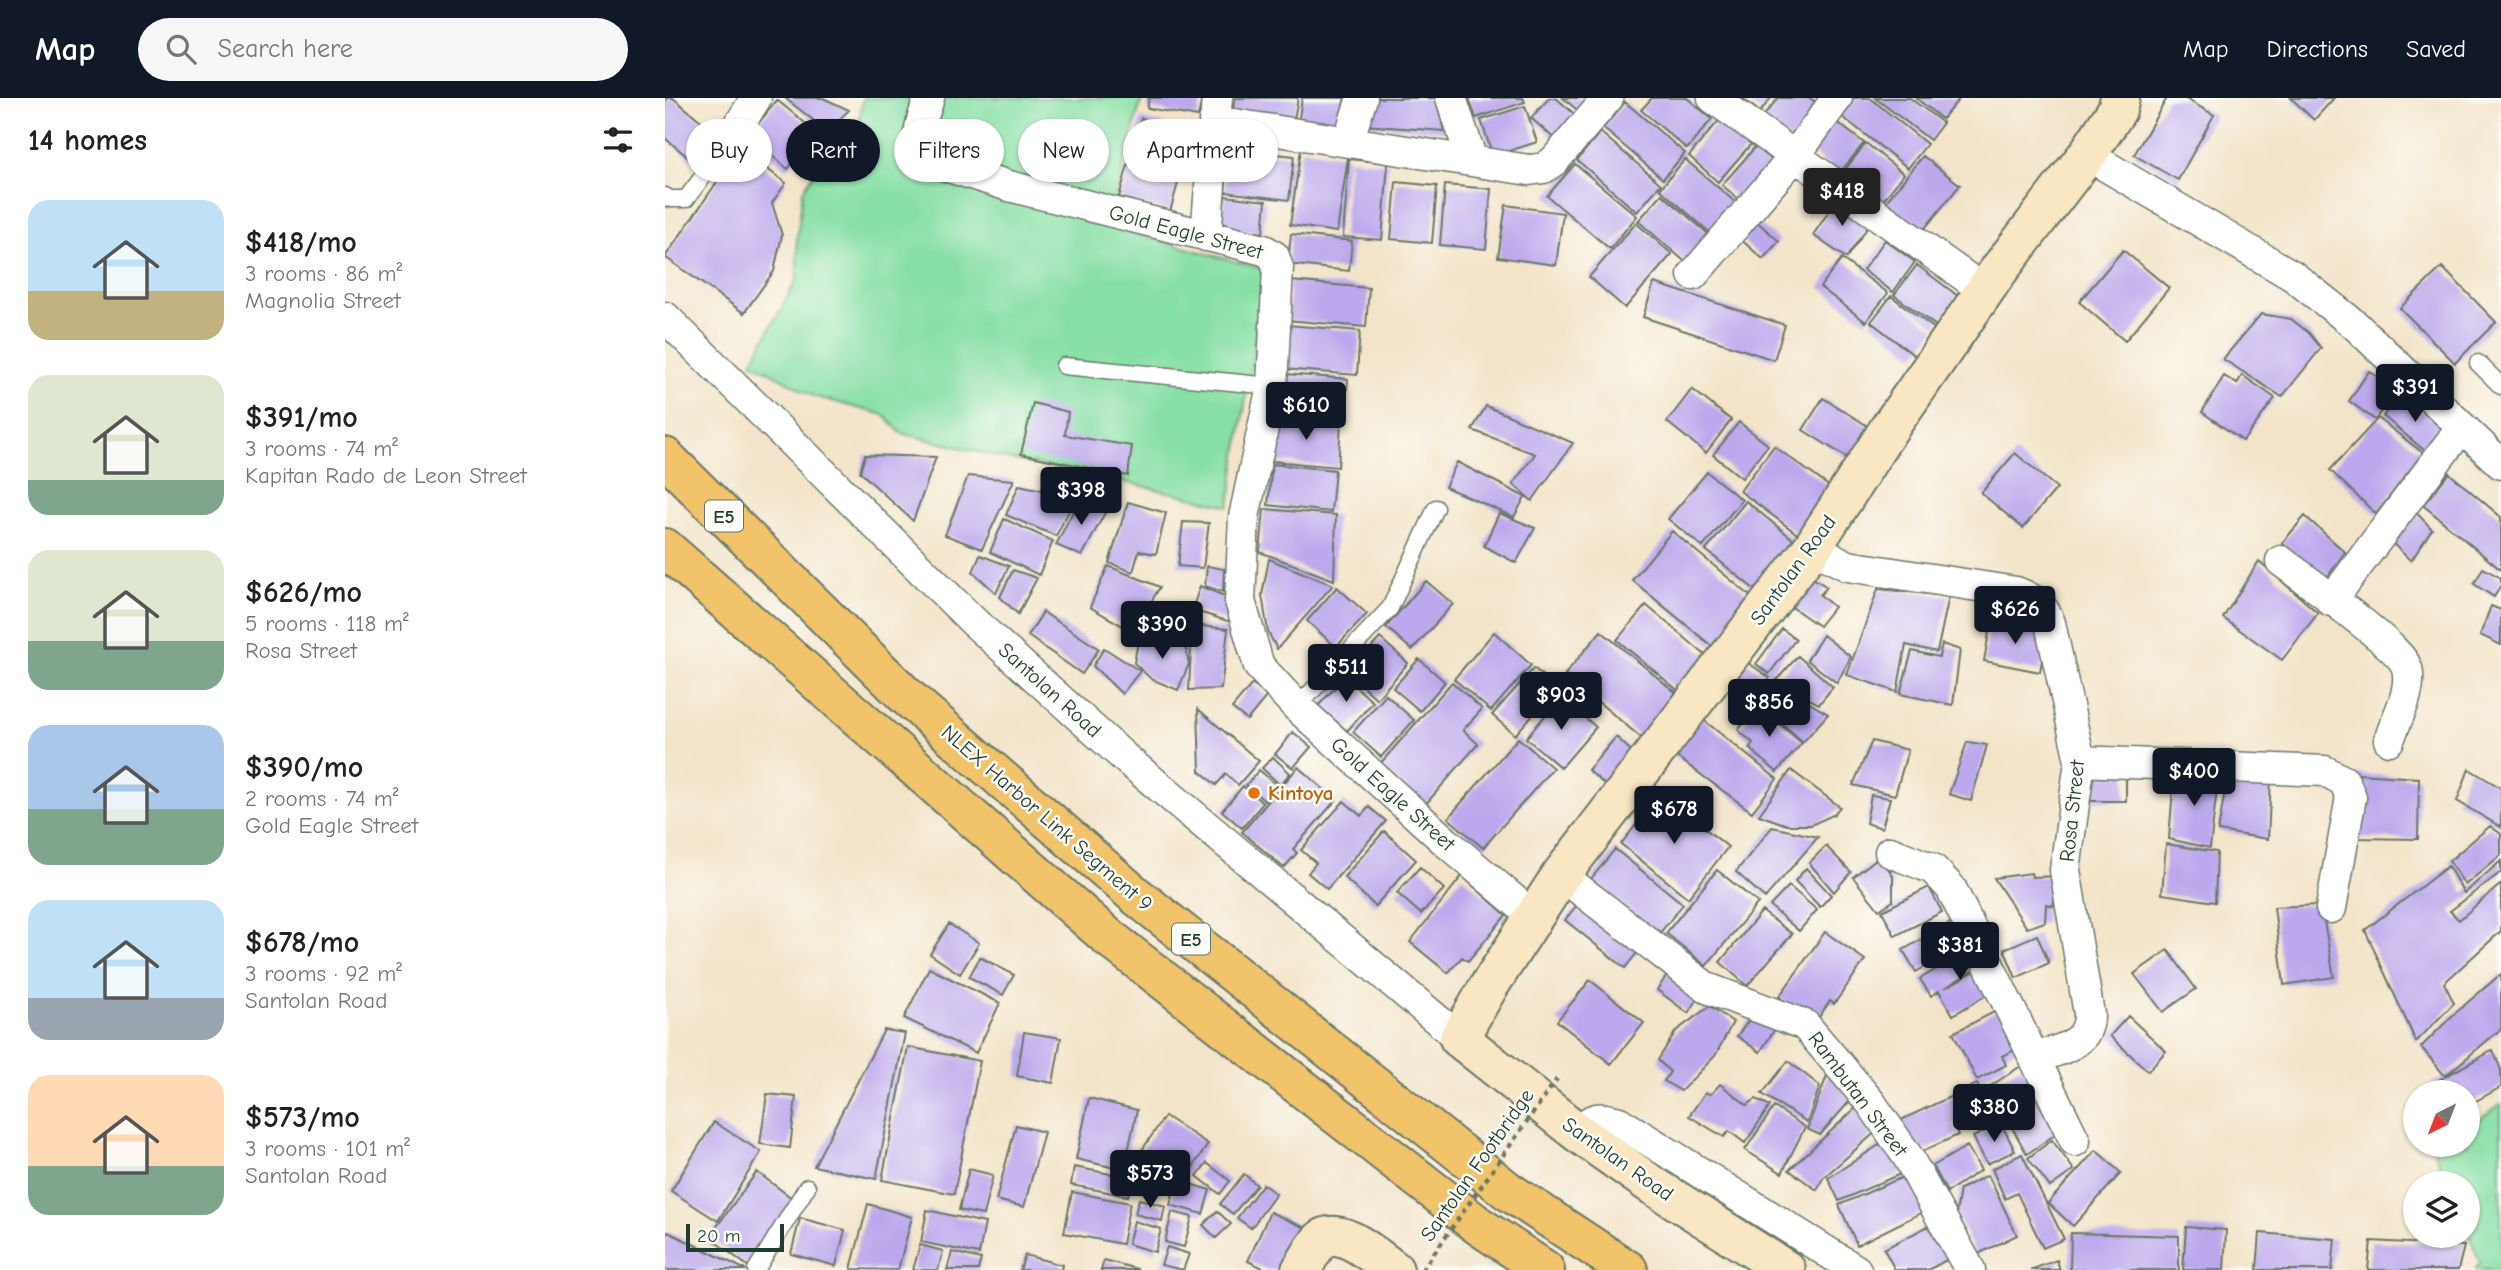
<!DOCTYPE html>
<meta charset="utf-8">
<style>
body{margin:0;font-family:"Comic Neue",sans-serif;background:#f6f6f6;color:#222;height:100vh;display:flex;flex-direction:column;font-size:26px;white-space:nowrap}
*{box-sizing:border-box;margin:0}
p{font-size:23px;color:#767676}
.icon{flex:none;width:38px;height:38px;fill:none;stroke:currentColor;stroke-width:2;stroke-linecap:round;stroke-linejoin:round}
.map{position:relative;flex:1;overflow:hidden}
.drawer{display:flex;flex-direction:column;background:#fff;width:665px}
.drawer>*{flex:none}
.top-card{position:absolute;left:21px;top:21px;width:665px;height:63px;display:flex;gap:14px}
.needle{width:46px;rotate:222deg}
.controls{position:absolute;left:1738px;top:982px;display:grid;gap:14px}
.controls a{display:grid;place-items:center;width:77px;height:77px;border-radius:50%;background:#fff;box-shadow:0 2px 5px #0004;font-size:35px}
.scale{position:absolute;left:21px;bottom:18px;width:98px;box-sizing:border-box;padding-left:7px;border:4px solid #1f3d34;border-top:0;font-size:19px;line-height:24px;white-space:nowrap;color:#1f3d34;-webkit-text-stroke:5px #fdfcf7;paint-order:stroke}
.price{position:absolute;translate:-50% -60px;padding:0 16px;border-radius:7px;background:#111827;color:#fff;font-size:23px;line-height:46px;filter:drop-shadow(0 2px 4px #0008)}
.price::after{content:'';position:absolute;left:50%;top:42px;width:21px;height:16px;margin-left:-10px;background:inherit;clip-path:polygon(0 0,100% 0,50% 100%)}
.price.active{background:#222;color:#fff}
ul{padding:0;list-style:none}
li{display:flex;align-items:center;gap:21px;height:175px;padding:0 28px}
li span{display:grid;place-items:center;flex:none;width:196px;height:140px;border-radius:21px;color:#555}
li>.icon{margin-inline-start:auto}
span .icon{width:84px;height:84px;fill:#fffc;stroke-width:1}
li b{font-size:30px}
h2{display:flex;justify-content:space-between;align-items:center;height:84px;padding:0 28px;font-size:30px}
.pill{padding:0 24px;border-radius:32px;background:#fff;box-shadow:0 2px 5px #0004;font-size:24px;line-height:63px}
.pill.active{background:#111827;color:#fff}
header{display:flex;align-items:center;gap:42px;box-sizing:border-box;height:98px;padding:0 35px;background:#111827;color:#fff}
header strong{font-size:33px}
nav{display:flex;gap:38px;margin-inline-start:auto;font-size:24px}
.search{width:490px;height:63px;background:#f6f6f6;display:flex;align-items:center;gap:18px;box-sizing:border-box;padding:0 24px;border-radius:38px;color:#767676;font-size:26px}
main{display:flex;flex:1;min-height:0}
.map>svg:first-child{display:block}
</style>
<header>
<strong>Map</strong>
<div class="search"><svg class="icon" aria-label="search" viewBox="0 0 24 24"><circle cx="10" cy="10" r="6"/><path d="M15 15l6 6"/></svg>Search here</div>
<nav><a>Map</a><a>Directions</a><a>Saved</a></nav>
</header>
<main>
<section class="drawer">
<h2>14 homes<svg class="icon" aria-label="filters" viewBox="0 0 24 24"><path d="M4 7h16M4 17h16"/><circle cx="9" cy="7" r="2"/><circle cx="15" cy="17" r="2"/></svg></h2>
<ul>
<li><span style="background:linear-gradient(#bfe0f5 65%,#c2b280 0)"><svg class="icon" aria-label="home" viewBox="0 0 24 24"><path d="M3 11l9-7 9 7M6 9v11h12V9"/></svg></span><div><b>$418/mo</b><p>3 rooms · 86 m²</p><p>Magnolia Street</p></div></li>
<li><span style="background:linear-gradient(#dfe7d0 75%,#7fa58c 0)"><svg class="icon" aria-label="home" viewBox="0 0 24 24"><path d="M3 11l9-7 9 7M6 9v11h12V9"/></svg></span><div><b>$391/mo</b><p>3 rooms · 74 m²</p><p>Kapitan Rado de Leon Street</p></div></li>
<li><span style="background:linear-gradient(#dfe7d0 65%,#7fa58c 0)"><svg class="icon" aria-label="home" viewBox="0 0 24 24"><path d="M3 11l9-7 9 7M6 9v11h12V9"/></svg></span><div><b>$626/mo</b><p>5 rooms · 118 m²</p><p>Rosa Street</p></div></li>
<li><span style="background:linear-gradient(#a9c7e8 60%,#7fa58c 0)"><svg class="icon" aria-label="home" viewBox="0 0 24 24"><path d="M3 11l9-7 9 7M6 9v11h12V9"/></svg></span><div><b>$390/mo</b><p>2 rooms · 74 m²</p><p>Gold Eagle Street</p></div></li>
<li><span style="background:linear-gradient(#bfe0f5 70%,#9aa5b1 0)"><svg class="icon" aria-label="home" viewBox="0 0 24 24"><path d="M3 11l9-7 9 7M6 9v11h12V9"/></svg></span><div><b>$678/mo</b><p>3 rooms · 92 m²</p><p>Santolan Road</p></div></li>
<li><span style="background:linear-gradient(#ffd9b3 65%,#7fa58c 0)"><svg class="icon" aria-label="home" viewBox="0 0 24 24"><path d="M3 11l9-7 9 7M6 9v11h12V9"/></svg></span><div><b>$573/mo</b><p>3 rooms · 101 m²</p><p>Santolan Road</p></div></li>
</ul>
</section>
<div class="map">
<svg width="1836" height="1172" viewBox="0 0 1836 1172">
<rect width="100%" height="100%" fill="#fdfcf7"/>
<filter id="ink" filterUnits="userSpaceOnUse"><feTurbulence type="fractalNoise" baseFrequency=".0143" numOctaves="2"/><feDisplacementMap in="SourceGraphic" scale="14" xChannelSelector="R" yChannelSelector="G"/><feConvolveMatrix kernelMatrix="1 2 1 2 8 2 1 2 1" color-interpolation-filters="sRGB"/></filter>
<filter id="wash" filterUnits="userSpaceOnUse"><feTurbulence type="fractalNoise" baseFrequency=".00686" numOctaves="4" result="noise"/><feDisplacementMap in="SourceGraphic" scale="28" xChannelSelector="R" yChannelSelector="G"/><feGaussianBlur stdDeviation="1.57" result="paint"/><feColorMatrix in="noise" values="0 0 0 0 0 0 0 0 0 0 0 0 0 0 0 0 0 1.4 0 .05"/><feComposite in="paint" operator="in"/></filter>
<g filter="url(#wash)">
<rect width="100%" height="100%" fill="#f3e4c9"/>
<path fill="#86dfa4" stroke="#528e6c" stroke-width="2" d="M198 0H477L442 128 601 172 564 408 451 382 338 360 236 335 219 317 148 298 87 264 132 181V139L138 93 155 64 190 45Z
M1836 1006V1172H1810L1815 1165 1803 1134 1802 1085H1782L1769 1053 1779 1047 1802 1046 1803 1030Z"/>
<g id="blocks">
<path fill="#bca8ec" d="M2 0H8L53 37 30 65 0 40V3Z
M120 0H158L184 12 162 33Z
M484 0H537L533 19 482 10Z
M570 0H633L628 27 567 16Z
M637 0H680L672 30 633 26Z
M707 0H771L779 33 698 27Z
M804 0H858L860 4 811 20Z
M884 0H891L914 20 893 44 866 20Z
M898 0H931L917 16Z
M987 0H1022L1047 21 1022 51 976 12Z
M1077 0H1106L1095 14Z
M1113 0H1145L1156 9 1128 44 1097 20Z
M1180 0H1205L1262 46 1243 70 1170 13Z
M1210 0H1245L1278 25 1265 42Z
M1251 0H1295L1277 21Z
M1502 0H1519L1549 17 1513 82 1469 57Z
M1626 0H1669L1649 22Z
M112 2 152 35 123 71 83 38Z
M960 4 1020 55 998 81 938 30Z
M860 8 872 44 828 58 816 22Z
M476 20 527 34 505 114 454 99Z
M1056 20 1086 46 1053 84 1024 58Z
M1168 21 1199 45 1174 76 1144 52Z
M935 34 996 86 972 114 912 62Z
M1201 45 1239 76 1215 106 1177 76Z
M1091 48 1113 67 1079 106 1057 87Z
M75 51 121 85 107 105 117 137 109 173 79 215 0 159Z
M564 51 629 58 624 102 560 94Z
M636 51 683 59 672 134 625 127Z
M1258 58 1295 87 1256 135 1219 106Z
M684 61 723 65 717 142 678 139Z
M1020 61 1076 109 1050 139 995 91Z
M910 66 972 118 945 151 882 98Z
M731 84 772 88 767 145 726 141Z
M780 87 826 91 821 151 775 147Z
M997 96 1048 140 1025 168 973 123Z
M560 98 601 103 598 135 556 130Z
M1172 101 1207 123 1181 160 1148 137Z
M841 107 898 115 891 167 833 159Z
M1089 121 1114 143 1098 161 1073 139Z
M971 125 1007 156 960 210 924 179Z
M626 136 687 143 684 173 623 166Z
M1220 142 1250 164 1228 194 1198 172Z
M1458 152 1504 190 1460 243 1414 204Z
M1177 161 1223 195 1201 224 1155 189Z
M1252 167 1293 198 1271 228 1229 197Z
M1777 169 1831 224 1790 265 1735 210Z
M625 183 704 190 701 229 622 222Z
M989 185 1120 227 1109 262 978 219Z
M1226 198 1270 231 1250 258 1206 224Z
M1596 216 1626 221 1644 235 1656 250 1617 299 1558 261Z
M622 227 695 233 692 277 618 271Z
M1704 273 1731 291 1710 322 1684 303Z
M620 276 683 281 679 321 617 316Z
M1577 277 1610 300 1578 343 1537 314 1559 278 1572 286Z
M1027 291 1066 322 1041 355 1002 324Z
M1736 295 1783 336 1765 357 1718 318Z
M1158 300 1209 332 1189 364 1138 332Z
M368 305 403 314 400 337 467 348 463 378 356 356Z
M821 308 908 345 867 403 848 386 870 356 807 332Z
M609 319 676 325 673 369 606 363Z
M1713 320 1758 355 1711 416 1665 372Z
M1074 324 1103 347 1077 380 1048 357Z
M1109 348 1173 395 1139 441 1075 393Z
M1350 355 1392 390 1358 430 1316 395Z
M200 357 271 359 248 423 195 374Z
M792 364 860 399 849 419 780 389Z
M607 366 670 372 666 414 603 407Z
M1042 374 1077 402 1038 449 1003 421Z
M1784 375 1836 419V472L1758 407Z
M303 378 349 382 317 451 280 437Z
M354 387 411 399 391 438 341 417Z
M415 399 442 411 417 458 391 447Z
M1081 403 1140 451 1100 500 1041 452Z
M463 404 501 415 491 456 474 453 468 474 444 465Z
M1747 410 1767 431 1746 463 1723 441Z
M599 411 671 417 669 482 595 454Z
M834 415 870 430 851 465 819 448Z
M1640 418 1680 454 1660 482 1617 445Z
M339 421 388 443 374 477 325 454Z
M518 424 544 425 538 470 513 468Z
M1007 433 1089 501 1048 549 967 482Z
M315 457 344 468 331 495 308 474Z
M604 461 668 487 612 551 603 534 597 497Z
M1594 463 1653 515 1617 562 1558 520Z
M443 468 495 489 477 518 466 512 458 528 425 509Z
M542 468 559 471 558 494 540 488Z
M1818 470 1836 480V487L1829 499 1809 486Z
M348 472 372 480 353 516 335 499Z
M1146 479 1162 489 1155 497 1169 509 1154 528 1124 507Z
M761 483 788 506 747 552 721 529Z
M535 488 569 502V525L527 512Z
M672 489 702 516 671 549 642 523Z
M1213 491 1284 498 1272 554 1241 547 1232 594 1182 577Z
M981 507 1045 561 1016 595 952 542Z
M1826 508 1836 512V547L1815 537Z
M378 514 434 551 417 576 363 538Z
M1326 523 1382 534 1375 574 1319 563Z
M527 527 563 531 556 591 524 592Z
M1117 531 1131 541 1104 576 1091 566Z
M936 533 1015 598 979 642 900 576Z
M829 534 866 567 826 613 789 581Z
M1158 537 1186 559 1172 585 1142 562Z
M474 538 520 546 524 566 513 592 486 581 469 565Z
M715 540 743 565 712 601 683 575Z
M1277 546 1295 552 1288 607 1235 596 1247 553 1274 559Z
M439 550 475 573 457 596 428 568Z
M1133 558 1168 589 1154 606 1132 595 1125 601 1108 586Z
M754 561 780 584 755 613 728 590Z
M1082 564 1105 580 1091 600 1068 583Z
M869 570 891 590 850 637 827 617Z
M680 579 708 604 682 633 653 608Z
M787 584 817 611 798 632 813 646 760 707 714 667Z
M587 586 602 598 582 622 567 610Z
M721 597 749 622 716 659 688 634Z
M1131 597 1163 616 1138 644 1110 619Z
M896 599 931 629 896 670 861 640Z
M1094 608 1137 645 1112 674 1084 650 1088 645 1073 632Z
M533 611 594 663 573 687 561 676 551 687 535 673Z
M1036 620 1112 681 1087 714 1008 656Z
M628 634 646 649 628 670 610 656Z
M951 639 974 660 946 692 923 672Z
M853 640 888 670 818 750 783 720Z
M1207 643 1243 652 1230 697 1188 687Z
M1302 644 1322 647 1306 703 1284 696Z
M608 659 625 675 615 687 597 670Z
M633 669 671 702 628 751 632 755 619 770 577 734Z
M1426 670 1461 674V703H1422Z
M1804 671 1836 690V729L1792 703Z
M594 672 613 688 600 703 581 687Z
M1126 672 1175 709 1168 717 1146 727H1122L1094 717Z
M1554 674 1545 750 1504 741 1509 678Z
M1563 675 1606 680 1603 741 1553 733Z
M1693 676 1754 680 1753 741 1690 740Z
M578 688 598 705 577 730 557 713Z
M996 695 1063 749 1023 800 956 746Z
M1206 697 1225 700 1217 730 1201 725Z
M679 703 696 718 704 709 721 723 662 791 643 775 651 765 636 752Z
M1825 728 1836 736V757L1800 787 1784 763Z
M1107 729 1153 739 1100 800 1071 774Z
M719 733 751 762 710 808 679 779Z
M1501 746 1552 754 1550 804 1497 796Z
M1161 748 1186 774 1169 794 1144 765Z
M950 751 1018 806 994 836 926 781Z
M1215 758 1228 778V803L1214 812 1188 779Z
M1836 763V774L1785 813 1794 822 1836 786V833L1779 885 1789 905 1751 944 1700 832 1783 768 1799 795Z
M755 769 779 791 756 816 732 795Z
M1141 770 1166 797 1155 809 1130 783Z
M1052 772 1093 805 1041 868 1001 835Z
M1366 775 1367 779 1395 778 1388 808 1381 806 1380 824 1362 830 1329 780Z
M797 778 841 817 803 863 797 859 783 875 745 844Z
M1124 788 1152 812 1134 833 1105 808Z
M1264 789 1277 814 1230 838 1217 813Z
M919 798 978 847 960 870 900 822Z
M1656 807 1669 879 1619 887 1609 809Z
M1097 813 1127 836 1082 888 1055 864Z
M1292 821 1305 842 1251 874 1238 852Z
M284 826 314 845 295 876 265 856Z
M1160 834 1200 862 1169 906 1165 903 1150 925 1114 899Z
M1372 837 1384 865 1351 880 1339 851Z
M1308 849 1318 866 1280 890 1317 869 1330 892 1288 917 1274 893 1266 898 1255 881Z
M1503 852 1531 891 1498 914 1469 876Z
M315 859 349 877 338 897 304 879Z
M264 870 335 905 311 955 239 920Z
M1004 874 1036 897 1023 915 992 892Z
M1836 876V931L1780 978 1756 949 1789 916Z
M925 882 979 925 946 966 892 923Z
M1045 908 1068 924 1050 958 1016 993 999 983 1005 974 993 962 1011 933Z
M1337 910 1356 949 1337 958 1341 967 1312 982 1288 935Z
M1091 913 1114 925 1095 954 1072 938Z
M1463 918 1501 953 1483 973 1445 938Z
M219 932 240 935 211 1081 149 1068Z
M359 934 396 940 388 985 352 978Z
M243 949 315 963 289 1096 217 1082Z
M1828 952 1836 972V989L1802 1008V994H1752Z
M1123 963 1155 988 1142 1024 1097 996Z
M1362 964 1398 1031 1362 1056 1324 989Z
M1166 967 1191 996 1155 1037 1142 1031Z
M1055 986 1082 1007 1091 1001 1105 1008 1080 1045 1064 1033 1059 1039 1024 1018 1040 995 1046 996Z
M1312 986 1323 1010 1288 1026 1293 1037 1252 1056 1236 1022Z
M102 996 131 999 125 1050 95 1046Z
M424 1000 472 1012 459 1072 411 1061Z
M1195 1006 1214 1031 1158 1080 1152 1092 1124 1072Z
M1109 1009 1140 1029 1117 1075 1080 1052Z
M500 1018 543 1046 520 1081 477 1052Z
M49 1024 96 1054 53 1123 6 1093Z
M1336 1025 1350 1053 1322 1066 1308 1039Z
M351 1027 379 1034 359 1109 331 1102Z
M1222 1042 1242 1073 1174 1103 1163 1080Z
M1387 1042 1409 1072 1385 1089 1363 1060Z
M1302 1048 1316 1072 1282 1094 1268 1068Z
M1431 1052 1456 1075 1408 1128 1383 1105Z
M1357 1056 1399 1141 1378 1150 1352 1095 1340 1101 1327 1071Z
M542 1065 565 1083 555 1096 532 1078Z
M409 1069 467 1080 463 1098 406 1087Z
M304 1071 328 1077 318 1117 294 1112Z
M92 1074 132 1104 84 1169 44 1139Z
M1247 1075 1264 1111 1192 1147 1174 1107Z
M579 1076 592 1087 568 1116 555 1106Z
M1323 1077 1352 1137 1311 1157 1291 1116 1295 1091Z
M512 1082 545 1092 538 1116 505 1107Z
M598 1086 611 1096 586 1130 572 1120Z
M407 1094 465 1105 457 1146 399 1135Z
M474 1101 500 1108 497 1123 470 1116Z
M203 1106 247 1119 233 1172 186 1171Z
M262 1112 320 1125 314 1156 256 1144Z
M552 1113 566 1126 551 1140 538 1127Z
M507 1114 527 1119 519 1149 500 1144Z
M605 1114 643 1131 624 1172H602L583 1163Z
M135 1120 180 1132 171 1168 126 1156Z
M469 1123 496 1131 490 1154 463 1146Z
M1271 1124 1289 1158 1263 1172H1230L1219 1151Z
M1521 1129 1561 1132 1559 1172H1518Z
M3 1134 81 1172H0V1140Z
M1406 1135 1514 1138V1172H1405Z
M1595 1135 1670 1141 1667 1172H1592Z
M1706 1143 1799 1148 1793 1172H1703Z
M255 1147 278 1153 273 1172H248Z
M502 1149 524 1156 518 1172 496 1167Z
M287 1154 316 1161 313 1172H282Z
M360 1157 397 1167 396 1172H355Z
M439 1162 472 1171V1172H436Z
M1392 1162 1395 1172H1365Z"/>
</g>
</g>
<g filter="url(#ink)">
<use href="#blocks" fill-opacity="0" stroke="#697768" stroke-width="2"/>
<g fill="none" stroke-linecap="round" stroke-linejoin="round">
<defs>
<path id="lane" d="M0 98 5 101H21L63 45
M1813 265 1836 288
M399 268 607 288
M632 609 725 510 771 410
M91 1172 142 1089"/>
<path id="street" d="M264 0C257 25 245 42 265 63L344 88 599 152 609 158 613 170 607 288 579 419 575 503 594 568 632 609 781 744 869 819
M786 0 807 62
M1048 0 1319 192
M549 23 864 72 879 70 889 63 943 0
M683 43 697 0
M63 45 91 0
M1422 57 1628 178 1690 227 1836 366
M541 138 552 0
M1028 177 1129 59 1172 0
M0 219 309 524 460 660 794 940
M1147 450 1183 468 1351 494C1369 501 1378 506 1385 525L1415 663 1400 772 1424 916C1425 947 1396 951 1370 960
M1616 463C1638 480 1737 550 1742 570 1748 593 1731 621 1724 642
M1666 503 1797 329
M1415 663 1660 673 1679 683 1686 699 1666 810
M1225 754 1268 771 1286 790 1410 1043
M896 777 1042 890 1140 927 1206 1005 1243 1059 1305 1172
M912 1034C929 1019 931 1018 954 1024L1191 1172"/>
<path id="secondary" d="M636 1172C642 1163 647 1152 654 1144 672 1123 713 1161 729 1172
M1121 1172 984 1085 912 1034 794 940 824 888 896 777 1147 450 1223 332 1334 172 1422 57 1452 12 1455 0"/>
<path id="highway" d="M0 359 241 598 470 797 843 1093 963 1172
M0 450 443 839 814 1128 880 1172"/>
</defs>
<use href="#lane" stroke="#697768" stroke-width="19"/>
<use href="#street" stroke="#697768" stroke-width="33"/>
<use href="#secondary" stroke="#697768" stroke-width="42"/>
<use href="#highway" stroke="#697768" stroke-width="42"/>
<use href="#lane" stroke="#fff" stroke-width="16"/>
<use href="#street" stroke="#fff" stroke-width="30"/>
<use href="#secondary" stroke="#f9e7c3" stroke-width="38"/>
<use href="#highway" stroke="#f1c36a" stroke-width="38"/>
<path stroke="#697768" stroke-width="4.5" stroke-dasharray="5 5" stroke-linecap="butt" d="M757 1172 892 981"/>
</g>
</g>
<circle fill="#e8710a" stroke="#fdfcf7" stroke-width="2.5" cx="589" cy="695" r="7"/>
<g text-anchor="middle" stroke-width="5" stroke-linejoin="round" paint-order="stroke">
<g fill="#fdfcf7" stroke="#62766e" stroke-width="2">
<rect x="40" y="402.5" width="38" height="31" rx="5"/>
<rect x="507" y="825.5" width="38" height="31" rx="5"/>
</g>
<g font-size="19" font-weight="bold" fill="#1f3d34">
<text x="59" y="425">E5</text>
<text x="526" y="848">E5</text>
</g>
<g font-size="21" fill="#1f3d34" stroke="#fdfcf7">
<text transform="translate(521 134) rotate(15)" y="7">Gold Eagle Street</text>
<text transform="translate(1128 472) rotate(-54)" y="7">Santolan Road</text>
<text transform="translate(385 592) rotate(42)" y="7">Santolan Road</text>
<text transform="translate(728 696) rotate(42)" y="7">Gold Eagle Street</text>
<text transform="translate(1407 713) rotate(-84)" y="7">Rosa Street</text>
<text transform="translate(382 720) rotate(41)" y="7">NLEX Harbor Link Segment 9</text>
<text transform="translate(1193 996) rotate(53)" y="7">Rambutan Street</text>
<text transform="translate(953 1061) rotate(35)" y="7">Santolan Road</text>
<text transform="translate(812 1067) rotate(-55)" y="7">Santolan Footbridge</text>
</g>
<g font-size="21" font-weight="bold" fill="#c56008" stroke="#fdfcf7" text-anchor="start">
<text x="603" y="702">Kintoya</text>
</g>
</g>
</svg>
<div class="controls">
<a><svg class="needle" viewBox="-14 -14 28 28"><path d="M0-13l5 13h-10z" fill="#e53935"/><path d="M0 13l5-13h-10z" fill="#767676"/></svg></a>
<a><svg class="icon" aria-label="layers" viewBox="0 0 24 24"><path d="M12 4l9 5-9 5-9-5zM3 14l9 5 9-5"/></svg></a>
</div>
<div class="scale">20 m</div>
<b class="price active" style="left:1177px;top:130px">$418</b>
<b class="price" style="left:1750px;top:326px">$391</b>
<b class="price" style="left:641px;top:344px">$610</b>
<b class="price" style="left:416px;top:429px">$398</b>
<b class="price" style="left:1350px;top:548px">$626</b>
<b class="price" style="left:497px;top:563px">$390</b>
<b class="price" style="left:681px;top:606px">$511</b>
<b class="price" style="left:896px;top:634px">$903</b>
<b class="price" style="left:1104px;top:641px">$856</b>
<b class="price" style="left:1529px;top:710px">$400</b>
<b class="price" style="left:1009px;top:748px">$678</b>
<b class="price" style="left:1295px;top:884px">$381</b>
<b class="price" style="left:1329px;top:1046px">$380</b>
<b class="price" style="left:485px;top:1112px">$573</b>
<div class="top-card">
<a class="pill">Buy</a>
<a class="pill active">Rent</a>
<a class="pill">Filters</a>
<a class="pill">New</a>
<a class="pill">Apartment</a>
</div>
</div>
</main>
